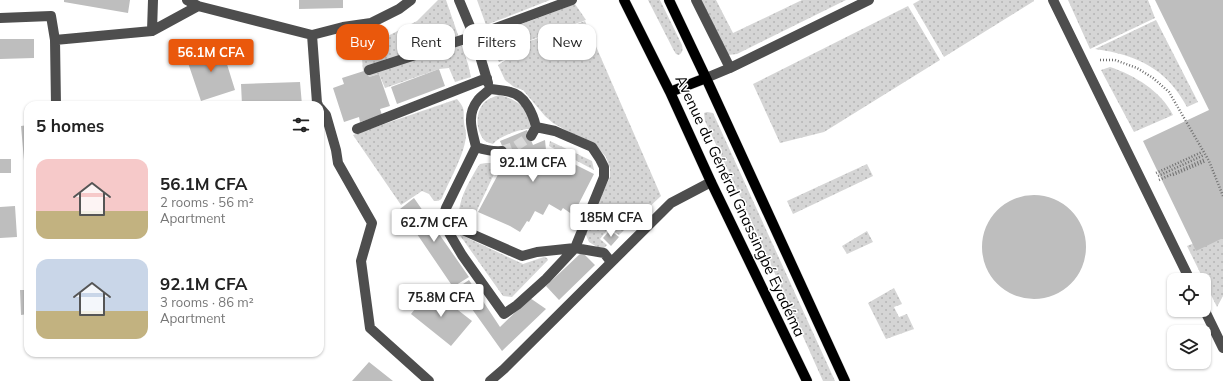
<!DOCTYPE html>
<meta charset="utf-8">
<style>
body{margin:0;font-family:Mulish,sans-serif;background:#f2f2f2;color:#222;height:100vh;display:flex;flex-direction:column;font-size:15px;white-space:nowrap}
*{box-sizing:border-box;margin:0}
p{font-size:13px;color:#767676}
.icon{flex:none;width:22px;height:22px;fill:none;stroke:currentColor;stroke-width:2;stroke-linecap:round;stroke-linejoin:round}
.map{position:relative;flex:1;overflow:hidden}
.panel{position:absolute;left:24px;top:101px;width:300px;height:256px;display:flex;flex-direction:column;background:#fff;border-radius:12px;box-shadow:0 1px 3px #0004}
.panel>*{flex:none}
.top-card{position:absolute;left:336px;top:24px;width:380px;height:36px;display:flex;gap:8px}
.controls{position:absolute;left:1167px;top:273px;display:grid;gap:8px}
.controls a{display:grid;place-items:center;width:44px;height:44px;border-radius:8px;background:#fff;box-shadow:0 1px 3px #0004;font-size:20px}
.price{position:absolute;translate:-50% -34px;padding:0 9px;border-radius:4px;background:#fff;color:#222;font-size:13px;line-height:26px;filter:drop-shadow(0 1px 2px #0008)}
.price::after{content:'';position:absolute;left:50%;top:24px;width:12px;height:9px;margin-left:-6px;background:inherit;clip-path:polygon(0 0,100% 0,50% 100%)}
.price.selected{background:#ea580c;color:#fff}
ul{padding:0;list-style:none}
li{display:flex;align-items:center;gap:12px;height:100px;padding:0 12px}
li span{display:grid;place-items:center;flex:none;width:112px;height:80px;border-radius:12px;color:#555}
li>.icon{margin-inline-start:auto}
span .icon{width:48px;height:48px;fill:#fffc;stroke-width:1}
li b{font-size:17px}
h2{display:flex;justify-content:space-between;align-items:center;height:48px;padding:0 12px;font-size:17px}
.chip{padding:0 14px;border-radius:12px;background:#fff;box-shadow:0 1px 3px #0004;font-size:14px;line-height:36px}
.chip.selected{background:#ea580c;color:#fff}
.map>svg:first-child{display:block}
</style>
<div class="map">
<svg width="1223" height="381" viewBox="0 0 1223 381">
<defs>
<pattern id="grass-dots" width="8" height="8" patternUnits="userSpaceOnUse"><rect width="8" height="8" fill="#d5d5d5"/><path d="M2 2h.1M6 6h.1" fill="none" stroke="#b5b5b5" stroke-width="1.8" stroke-linecap="round"/></pattern>
<pattern id="water-waves" width="16" height="10" patternUnits="userSpaceOnUse"><rect width="16" height="10" fill="#9c9c9c"/><path d="M0 5q4-4 8 0t8 0" fill="none" stroke="#7d7d7d"/></pattern>
</defs>
<rect width="100%" height="100%" fill="#fff"/>
<path fill="url(#grass-dots)" d="M438 0H446L468 64 471 77 455 82 449 68 439 69 385 88 379 74 369 77 367 70 363 71 361 45 382 39 417 21Z
M477 0H550L486 25Z
M648 0H660L682 45C683 49 683 52 679 55L676 54 673 49Z
M700 0H716L733 33 802 0H846L737 54 728 55Z
M920 0H1034V1L944 57 913 4Z
M1068 0H1148L1155 18 1090 49Z
M575 4 586 20 498 52 490 36Z
M908 6 940 60 824 132 780 143 753 84Z
M1156 20 1198 102 1187 107C1166 68 1137 55 1095 49Z
M585 21 661 196 619 235 609 228 600 239 607 245 602 250 589 242 585 233 599 200 610 177V168L606 157 599 149 553 123 545 116 523 90 514 87 505 80 498 65 509 58 505 50Z
M1110 67C1134 75 1161 91 1173 115L1134 132 1101 70Z
M499 95C512 98 526 105 529 119 530 122 530 126 530 129 521 128 498 137 493 144 490 143 486 142 484 140 476 130 475 114 483 104 487 99 493 97 499 95Z
M457 99C466 110 463 109 464 122 464 126 466 130 466 134 466 152 449 181 442 198 440 201 437 201 434 201L429 194 422 191 401 205 353 135 361 132Z
M707 112 713 113 835 381H823L741 198 705 121 704 113Z
M550 141 592 161 594 170 549 146Z
M486 163H494L497 170 495 172 471 223 464 219 459 211C461 195 469 182 477 168L480 164Z
M867 164 873 176 793 214 787 201Z
M867 231 873 242 847 254 842 246Z
M1223 231V296L1217 307 1187 246Z
M459 234 523 264 544 257 547 258 548 260 512 297 503 296Z
M894 288 902 304 894 307 899 317 907 314 914 329 886 339 868 303Z"/>
<path fill="url(#water-waves)" fill-rule="evenodd" d="M1035 205C1041 206 1048 207 1053 209 1073 219 1083 244 1075 266 1065 290 1032 299 1011 285 1004 280 997 273 993 264 985 242 997 218 1017 208 1022 206 1029 206 1035 205ZM1027 219C1034 221 1040 222 1047 221L1059 233 1063 235C1062 242 1063 249 1065 255L1061 259 1054 272C1047 273 1041 274 1035 279 1029 273 1022 271 1015 270L1014 264 1005 251C1009 245 1012 239 1010 232 1017 229 1023 226 1027 219Z
M1014 249a23 23 0 1 1 46 0a23 23 0 1 1-46 0Z"/>
<path fill="#bebebe" d="M64 0H130L128 13 64 2Z
M299 0H343V8L299 9Z
M1155 0H1223V238L1196 251 1143 141 1209 110Z
M0 39H34V58L0 59Z
M221 45 235 90 201 101 186 57Z
M504 49 508 58 499 62 495 53Z
M439 69 445 86 397 104 391 87Z
M367 70 369 77 379 74 390 106 380 109 382 115 360 122 359 117 344 122 333 88 344 84 342 78Z
M300 82 302 105H242L241 84Z
M28 125V172H25L21 126Z
M527 130 533 145 545 140 546 150 594 174 573 215 563 208 561 211 549 204 543 215 535 211 529 222 527 221 520 232 510 226 478 212 502 167 499 158 506 155 500 141Z
M0 159H11V173H0Z
M982 247a52 52 0 1 1 104 0a52 52 0 1 1-104 0Z
M414 198 469 277 453 287 400 209Z
M15 206 17 237 0 238V207Z
M610 230 619 237 611 246 603 238Z
M582 252 595 265 559 300 546 286Z
M469 280 500 327 530 298 546 309 502 351 457 288Z
M431 289 472 321 451 346 411 314Z
M20 290H28V314L21 315Z
M369 362 393 381H352Z"/>
<g fill="none" stroke-linecap="round" stroke-linejoin="round">
<path stroke="#d9d9d9" stroke-width="10" stroke-dasharray="10 5" stroke-linecap="butt" d="M502 151 516 146 531 136"/>
<defs>
<path id="major" d="M624 0 670 92 711 182 807 381
M669 0 706 78 845 381
M670 92 706 78"/>
</defs>
<use href="#major" stroke="#dbdbdb" stroke-width="11"/>
<path stroke="#707070" stroke-width="2.5" stroke-dasharray="1 2" stroke-linecap="butt" d="M1100 60H1115L1137 68 1153 78 1169 92 1209 161 1223 196
M1156 173 1202 152
M1173 175 1206 161
M1158 176 1204 155
M1159 180 1205 159"/>
<path stroke="#4e4e4e" stroke-width="10" d="M187 0 198 6
M459 0 474 36 488 83
M696 0 730 68 869 0
M1053 0 1190 280
M0 18 51 16 55 40 56 105
M152 31 153 0
M312 35 317 103 318 105
M55 40 152 31 198 6 312 35 343 27 371 23 399 9 411 0
M369 70 474 36 572 0
M706 78 730 68
M320 108 326 115 336 150 338 163 372 223 361 261 370 328 429 381
M357 129 487 78
M476 147 446 208 442 221 462 255 504 314 517 305 546 279 575 248 604 177V167L600 159 592 147 555 131 536 127
M502 151C492 152 485 150 476 147 472 130 466 115 478 100 481 96 486 93 490 89 497 90 504 90 510 92 525 95 533 114 536 127L531 136
M442 221 522 256 537 252 575 248 604 253 611 262
M1204 309 1223 348
M490 381 504 369 671 203 711 182"/>
<use href="#major" stroke="#000" stroke-width="10"/>
</g>
<g text-anchor="middle" stroke-width="3" stroke-linejoin="round" paint-order="stroke">
<g font-size="15" fill="#000" stroke="#fff">
<text transform="translate(740 206) rotate(65)" y="5">Avenue du Général Gnassingbé Eyadéma</text>
</g>
</g>
</svg>
<div class="controls">
<a><svg class="icon" aria-label="locate" viewBox="0 0 24 24"><circle cx="12" cy="12" r="6"/><path d="M12 2v4M12 18v4M2 12h4M18 12h4"/></svg></a>
<a><svg class="icon" aria-label="layers" viewBox="0 0 24 24"><path d="M12 4l9 5-9 5-9-5zM3 14l9 5 9-5"/></svg></a>
</div>
<b class="price selected" style="left:211px;top:73px">56.1M CFA</b>
<b class="price" style="left:533px;top:183px">92.1M CFA</b>
<b class="price" style="left:611px;top:238px">185M CFA</b>
<b class="price" style="left:434px;top:243px">62.7M CFA</b>
<b class="price" style="left:441px;top:318px">75.8M CFA</b>
<div class="top-card">
<a class="chip selected">Buy</a>
<a class="chip">Rent</a>
<a class="chip">Filters</a>
<a class="chip">New</a>
</div>
<section class="panel">
<h2>5 homes<svg class="icon" aria-label="filters" viewBox="0 0 24 24"><path d="M4 7h16M4 17h16"/><circle cx="9" cy="7" r="2"/><circle cx="15" cy="17" r="2"/></svg></h2>
<ul>
<li><span style="background:linear-gradient(#f6c9c9 65%,#c2b280 0)"><svg class="icon" aria-label="home" viewBox="0 0 24 24"><path d="M3 11l9-7 9 7M6 9v11h12V9"/></svg></span><div><b>56.1M CFA</b><p>2 rooms · 56 m²</p><p>Apartment</p></div></li>
<li><span style="background:linear-gradient(#c9d6e8 65%,#c2b280 0)"><svg class="icon" aria-label="home" viewBox="0 0 24 24"><path d="M3 11l9-7 9 7M6 9v11h12V9"/></svg></span><div><b>92.1M CFA</b><p>3 rooms · 86 m²</p><p>Apartment</p></div></li>
</ul>
</section>
</div>
